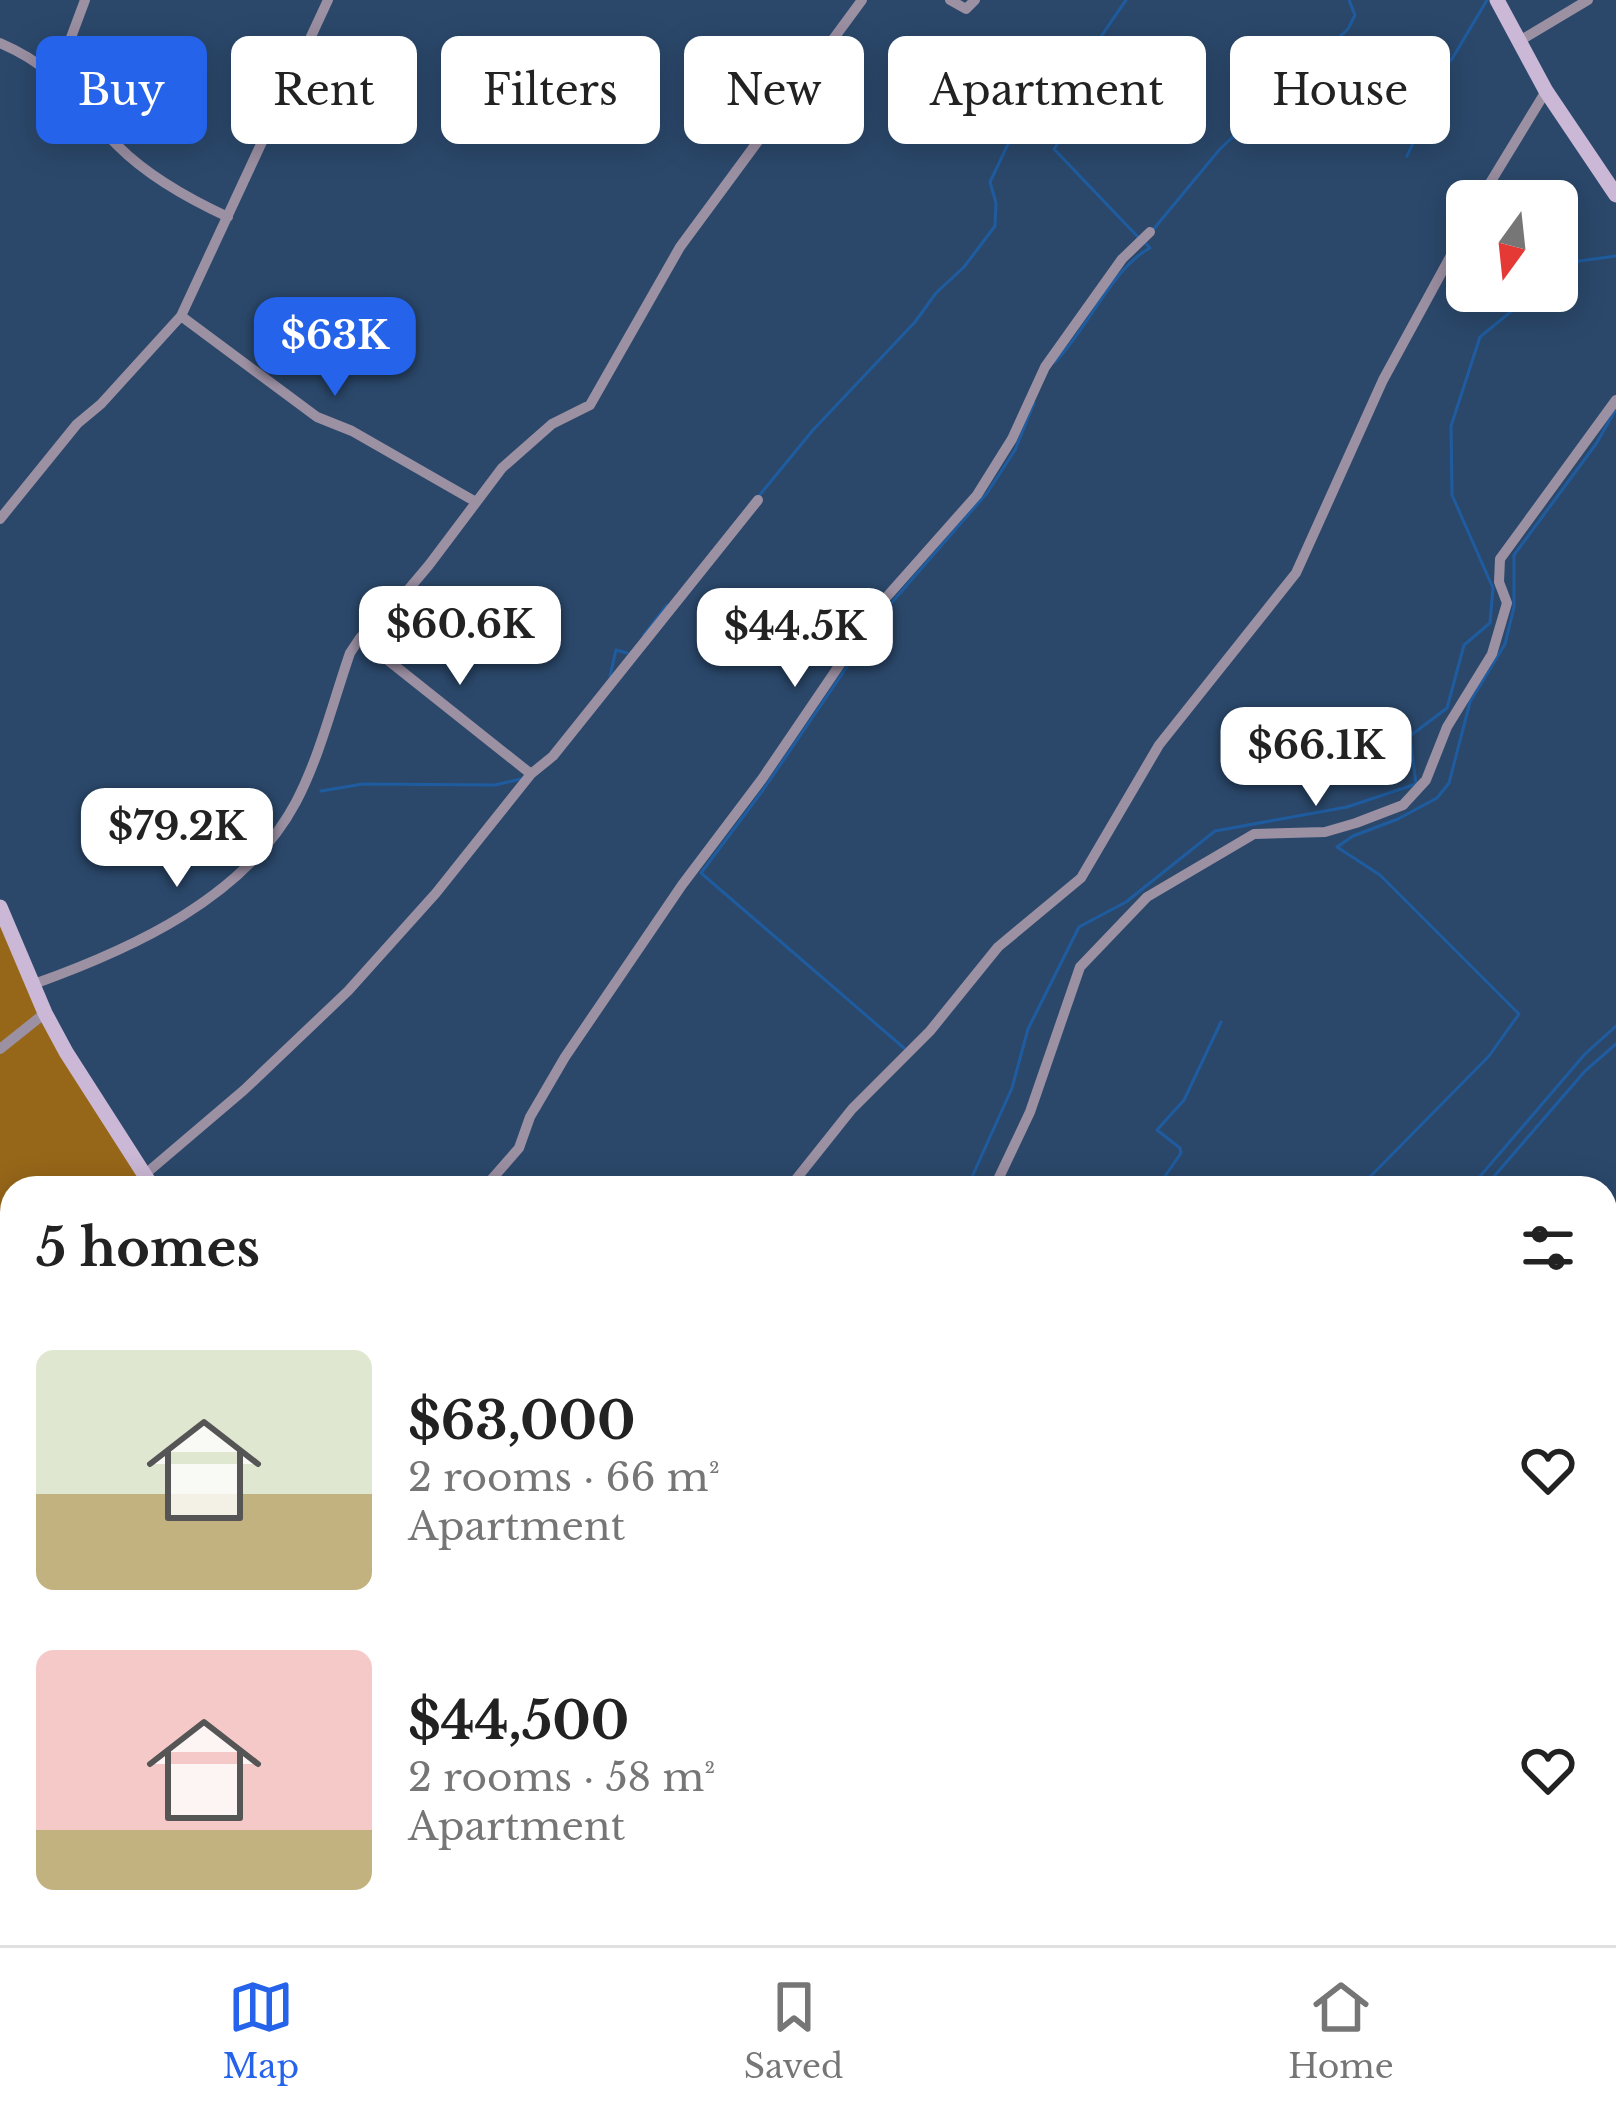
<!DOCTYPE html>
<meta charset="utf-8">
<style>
body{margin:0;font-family:"Libre Baskerville",serif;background:#f2f2f2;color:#222;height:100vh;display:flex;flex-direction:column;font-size:45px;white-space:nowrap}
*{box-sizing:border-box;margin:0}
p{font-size:39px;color:#767676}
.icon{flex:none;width:66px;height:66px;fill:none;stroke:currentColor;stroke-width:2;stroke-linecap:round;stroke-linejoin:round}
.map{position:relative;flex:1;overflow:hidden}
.sheet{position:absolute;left:0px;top:1176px;width:1617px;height:771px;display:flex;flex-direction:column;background:#fff;border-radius:36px 36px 0 0;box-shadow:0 6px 30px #0003}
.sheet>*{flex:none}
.guide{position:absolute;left:36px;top:36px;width:1545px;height:108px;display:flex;gap:24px}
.needle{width:78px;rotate:195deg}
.controls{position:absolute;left:1446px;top:180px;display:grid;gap:24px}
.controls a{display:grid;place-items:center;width:132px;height:132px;border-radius:18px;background:#fff;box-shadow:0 6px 30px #0003;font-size:60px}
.price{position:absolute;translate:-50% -102px;padding:0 27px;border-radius:24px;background:#fff;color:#222;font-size:39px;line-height:78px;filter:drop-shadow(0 3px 6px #0008)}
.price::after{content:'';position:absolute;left:50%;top:72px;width:36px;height:27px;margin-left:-18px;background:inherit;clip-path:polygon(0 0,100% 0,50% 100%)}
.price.on{background:#2563eb;color:#fff}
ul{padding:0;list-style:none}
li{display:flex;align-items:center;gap:36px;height:300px;padding:0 36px}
li span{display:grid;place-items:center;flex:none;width:336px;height:240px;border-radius:18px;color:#555}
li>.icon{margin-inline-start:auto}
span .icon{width:144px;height:144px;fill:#fffc;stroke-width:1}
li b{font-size:51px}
h2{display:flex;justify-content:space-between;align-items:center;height:144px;padding:0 36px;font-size:51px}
.tag{padding:0 42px;border-radius:18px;background:#fff;box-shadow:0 6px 30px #0003;font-size:42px;line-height:108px}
.tag.on{background:#2563eb;color:#fff}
.dock{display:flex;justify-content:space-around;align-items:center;height:168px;border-top:3px solid #e0e0e0;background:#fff;font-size:33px;color:#767676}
.dock a{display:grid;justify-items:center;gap:6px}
.dock .on{color:#2563eb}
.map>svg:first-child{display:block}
</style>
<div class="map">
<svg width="1616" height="1945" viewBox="0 0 1616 1945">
<rect width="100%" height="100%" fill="#2b486b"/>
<path fill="#31527a" d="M539 1935H624L638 1945H533Z"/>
<path fill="#976719" d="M0 910 76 1077 145 1188H12V1220L0 1212Z
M12 1230V1935H530L523 1945H0V1250Z"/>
<path fill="#b17716" d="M632 1935H839L829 1945H644Z
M1015 1935H1107L1121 1945H1010Z"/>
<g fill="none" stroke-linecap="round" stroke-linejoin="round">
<path stroke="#1f5c9f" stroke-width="3" d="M1068 70 1086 79 1091 92 1054 149 1138 237
M1407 156 1418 132 1413 101 1452 59 1487 0
M1152 231 1220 149 1348 29 1355 15 1349 0
M1557 274 1572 262 1616 256
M1055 362C1087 330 1113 267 1150 248L1145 243
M758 497 813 430 915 322 936 293 964 267 995 226 996 203 990 182 1008 144 1018 110 1043 102 1083 53 1098 41 1126 0
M644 635 667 605
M610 676 616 650 627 653
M321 791 363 784 495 785 521 779
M904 1048 701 873 763 790 887 608 987 493 1015 450 1034 403
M967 1188 1012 1088 1028 1029 1079 927 1126 902 1215 831 1347 807 1416 784 1410 736 1447 708 1464 645 1490 623 1493 588 1452 495 1451 426 1480 337 1536 291
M1157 1188 1181 1153 1180 1148 1157 1130 1184 1100 1221 1022
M1359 1188 1489 1056 1519 1014 1380 875 1337 847 1353 836 1398 819 1437 798 1449 783 1470 702 1505 644 1514 607V555L1596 444 1616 409
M1470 1188 1585 1054 1616 1026
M1484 1188 1585 1071 1616 1044
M1605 1350 1616 1343
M1605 1810 1616 1793
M416 1945 430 1935
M794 1945 811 1935
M1355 1945 1377 1935
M1506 1945 1513 1935"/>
<path stroke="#9c90a3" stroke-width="10" d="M950 0 966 9 975 0
M1521 40 1588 0
M0 43C61 69 74 102 118 146 149 177 189 199 228 217
M57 75 85 0
M1479 201 1546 91
M181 316 317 417 352 431 476 502
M0 519 77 424 101 404 181 316 328 0
M360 638 531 774
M34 984C132 949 245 898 296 802 320 756 333 702 350 653L360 638 397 603 429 565 502 468 552 424 590 405 680 247 862 0
M0 1049 45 1013
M143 1176 244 1090 348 991 436 893 531 774 553 756 758 500
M484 1188 519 1148 530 1117 565 1057 682 885 762 779 883 601 977 495 1012 439 1045 367 1122 259 1150 232
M789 1188 852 1109 930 1031 998 947 1081 878 1159 745 1296 573 1383 380 1467 226
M994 1188 1030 1112 1080 967 1147 897 1254 834 1325 832 1356 823 1403 805 1426 780 1447 727 1492 654 1507 603 1499 582 1500 559 1616 400
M1605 1452 1616 1438
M838 1945 846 1935
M1225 1945 1232 1935"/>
<path stroke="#cbb8d6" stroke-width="15" d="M1497 0 1546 91 1616 195
M0 907 45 1013 66 1052 153 1188
M1107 1935 1121 1945"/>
</g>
</svg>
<div class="controls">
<a><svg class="needle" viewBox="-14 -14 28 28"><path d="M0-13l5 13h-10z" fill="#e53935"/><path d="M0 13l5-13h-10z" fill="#767676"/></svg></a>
</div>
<b class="price on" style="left:335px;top:399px">$63K</b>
<b class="price" style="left:460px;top:688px">$60.6K</b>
<b class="price" style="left:795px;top:690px">$44.5K</b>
<b class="price" style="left:1316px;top:809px">$66.1K</b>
<b class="price" style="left:177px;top:890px">$79.2K</b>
<div class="guide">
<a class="tag on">Buy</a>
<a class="tag">Rent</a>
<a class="tag">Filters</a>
<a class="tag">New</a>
<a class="tag">Apartment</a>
<a class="tag">House</a>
</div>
<section class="sheet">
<h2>5 homes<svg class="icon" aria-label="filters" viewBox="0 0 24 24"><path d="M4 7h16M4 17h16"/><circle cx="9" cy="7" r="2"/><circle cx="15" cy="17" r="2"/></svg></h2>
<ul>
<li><span style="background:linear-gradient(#dfe7d0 60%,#c2b280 0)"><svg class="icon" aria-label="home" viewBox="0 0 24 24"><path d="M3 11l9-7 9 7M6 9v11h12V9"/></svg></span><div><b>$63,000</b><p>2 rooms · 66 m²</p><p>Apartment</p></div><svg class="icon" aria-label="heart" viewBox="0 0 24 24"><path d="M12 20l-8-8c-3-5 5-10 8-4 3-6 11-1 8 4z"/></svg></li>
<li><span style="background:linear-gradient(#f6c9c9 75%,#c2b280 0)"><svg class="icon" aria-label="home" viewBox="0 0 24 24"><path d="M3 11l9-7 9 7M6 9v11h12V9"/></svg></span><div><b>$44,500</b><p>2 rooms · 58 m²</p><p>Apartment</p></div><svg class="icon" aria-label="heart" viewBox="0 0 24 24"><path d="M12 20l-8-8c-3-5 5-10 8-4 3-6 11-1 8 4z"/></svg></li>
</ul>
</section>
</div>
<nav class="dock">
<a class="on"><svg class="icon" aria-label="map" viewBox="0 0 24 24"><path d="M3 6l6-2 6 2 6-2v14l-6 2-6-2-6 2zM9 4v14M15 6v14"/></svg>Map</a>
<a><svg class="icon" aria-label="saved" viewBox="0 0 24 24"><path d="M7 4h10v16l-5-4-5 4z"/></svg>Saved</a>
<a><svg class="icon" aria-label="home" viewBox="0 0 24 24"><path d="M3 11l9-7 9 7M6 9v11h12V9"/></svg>Home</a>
</nav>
